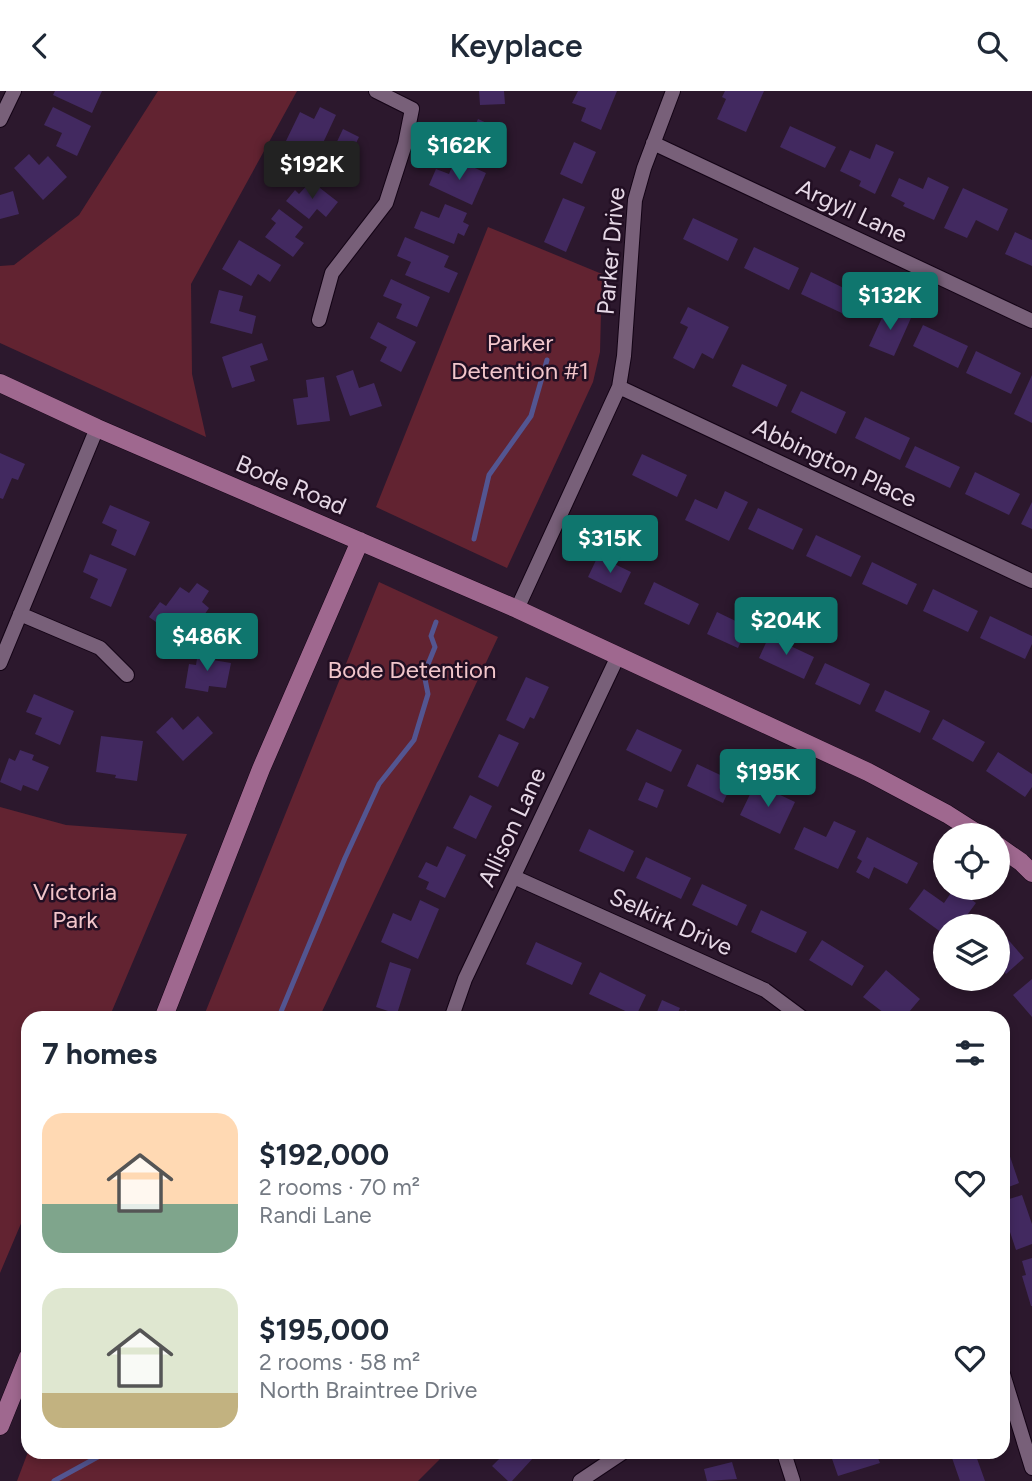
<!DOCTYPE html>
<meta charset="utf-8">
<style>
body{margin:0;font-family:Figtree,sans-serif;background:#f6f6f7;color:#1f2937;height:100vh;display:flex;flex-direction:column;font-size:26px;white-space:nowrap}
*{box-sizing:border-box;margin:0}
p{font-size:23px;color:#747a83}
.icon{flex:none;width:38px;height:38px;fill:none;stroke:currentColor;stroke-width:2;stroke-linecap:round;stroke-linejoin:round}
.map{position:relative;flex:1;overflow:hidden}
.drawer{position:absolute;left:21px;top:920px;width:989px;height:448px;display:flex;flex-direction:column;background:#fff;border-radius:21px;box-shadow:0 4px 10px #0003}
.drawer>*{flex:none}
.buttons{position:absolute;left:933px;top:732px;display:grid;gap:14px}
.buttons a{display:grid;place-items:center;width:77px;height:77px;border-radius:50%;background:#fff;box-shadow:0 4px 10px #0003;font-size:35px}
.price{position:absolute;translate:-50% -60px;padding:0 16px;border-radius:7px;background:#0f766e;color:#fff;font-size:23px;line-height:46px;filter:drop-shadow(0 2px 4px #0008)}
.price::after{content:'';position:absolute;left:50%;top:42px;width:21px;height:16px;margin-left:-10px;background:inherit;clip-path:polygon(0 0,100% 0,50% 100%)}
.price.active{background:#222;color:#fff}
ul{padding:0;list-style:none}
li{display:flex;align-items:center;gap:21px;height:175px;padding:0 21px}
li span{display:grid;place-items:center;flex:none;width:196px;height:140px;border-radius:21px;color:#555}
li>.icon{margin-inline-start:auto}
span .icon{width:84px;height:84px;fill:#fffc;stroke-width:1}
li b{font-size:30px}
h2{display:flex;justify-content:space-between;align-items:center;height:84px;padding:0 21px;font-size:30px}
header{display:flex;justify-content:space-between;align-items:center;height:91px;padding:0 21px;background:#fff;font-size:32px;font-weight:600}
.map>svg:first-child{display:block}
</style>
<header><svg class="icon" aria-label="back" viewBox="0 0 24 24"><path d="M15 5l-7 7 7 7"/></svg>Keyplace<svg class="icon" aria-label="search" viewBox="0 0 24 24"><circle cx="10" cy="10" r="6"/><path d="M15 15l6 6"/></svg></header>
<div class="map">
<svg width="1032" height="1390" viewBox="0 0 1032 1390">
<rect width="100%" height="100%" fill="#2c182d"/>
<path fill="#622331" d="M158 0H297L191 193 192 283 206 346 0 252V175L14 174 79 124Z
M488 136 602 183 600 261 593 291 507 477 376 416Z
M379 491 498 546 319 927H203Z
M0 716 66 734 187 743 109 927 28 928V1116L0 1182Z
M28 1361V1362H446L418 1390H17Z"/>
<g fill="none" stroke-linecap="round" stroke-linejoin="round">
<path stroke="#535591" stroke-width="5" d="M474 448 489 384 531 325 547 269
M278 928 345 767 379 693 414 649 428 603 424 583 435 556 431 545 436 531
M54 1390 105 1362"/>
</g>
<path fill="#422960" d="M55 0H102L92 22 53 4Z
M479 0H504L505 13 480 14Z
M578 0H617L601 39 581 30 586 17 572 12Z
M725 0H764L746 41 717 28 726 8 722 6Z
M53 16 91 35 77 65 56 55 62 42 44 34Z
M320 16 336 24 316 67 285 52 300 21 314 28Z
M478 28 506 41 493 72 453 56 460 39 471 44Z
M790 35 836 56 825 77 780 56Z
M343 38 359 46 351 62 359 66 349 88 325 76Z
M574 51 596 61 582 93 560 83Z
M876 53 894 61 875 103 859 95 861 90 840 80 850 59 870 68Z
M29 63 39 74 48 65 67 86 43 109 14 77Z
M455 68 486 82 472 114 429 94 436 78 449 83Z
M928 86 949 96 934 129 903 115 905 112 891 105 899 87 923 98Z
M311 90 338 111 326 126 317 118 309 128 286 110 295 99 299 103Z
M963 97 1008 118 998 140 976 129 967 147 944 137Z
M13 100 19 123 0 128V104Z
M563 107 585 116 566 161 544 151Z
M445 113 467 122 463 131 469 134 464 145 458 142 454 153 414 137 421 120 439 127Z
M279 118 303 136 295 146 304 152 293 166 265 146 276 132 271 128Z
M693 127 738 148 728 170 683 148Z
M1015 141 1032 149V175L1005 163Z
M405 146 449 165 444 176 458 182 449 202 405 184 411 171 397 165Z
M239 149 281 174 270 191 258 183 251 195 222 178Z
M754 156 799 177 789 199 744 177Z
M811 181 856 203 846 224 801 203Z
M391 188 430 206 417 236 396 227 402 213 383 205Z
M219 199 243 205 239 220 256 225 252 243 210 232Z
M688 216 729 236 713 268 702 262 694 278 673 267 688 236 680 232Z
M887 216 911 227 894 265 869 255Z
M378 231 416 251 401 281 380 270 387 256 370 247Z
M923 234 968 255 958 277 913 255Z
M262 252 268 269 250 275 255 290 232 297 222 266Z
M976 260 1021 282 1011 303 966 282Z
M742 273 787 294 777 316 732 295Z
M353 279 359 297 374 292 382 315 350 325 336 285Z
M1032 284V332L1014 323Z
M324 286 330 330 297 334 293 308 308 306 306 289Z
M801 300 846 321 836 343 791 321Z
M865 326 910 347 900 369 855 347Z
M915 355 960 376 950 397 905 376Z
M0 362 25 373 18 389 12 387 3 408 0 407Z
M642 363 687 384 677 406 632 384Z
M975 381 1020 403 1009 424 965 403Z
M725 400 748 411 729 450 685 429 695 408 717 418Z
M1032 411V438L1021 433Z
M110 414 150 431 135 465 111 454 117 439 102 432Z
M758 417 803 438 793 459 748 438Z
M816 444 861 465 851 486 806 465Z
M90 463 127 478 111 516 90 507 98 488 83 481Z
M598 465 631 481 621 502 588 486Z
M872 471 917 493 907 514 862 493Z
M654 491 699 513 689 534 644 513Z
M197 492 209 500 202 511 209 517 193 540 178 529 170 541 149 526 160 511 166 515 180 496 189 502Z
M933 498 978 520 968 541 923 520Z
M717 521 748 536 738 557 707 543Z
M990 525 1032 545V553L1025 568 980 547Z
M769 545 814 566 804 588 759 567Z
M198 561 214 564 213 569 231 572 226 597 209 595 208 601 185 597 189 573 196 574Z
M825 572 870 593 860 614 815 593Z
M526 586 549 596 534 628 530 626 524 638 506 629Z
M885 599 930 620 920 642 875 620Z
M34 603 74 620 60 654 35 643 42 627 26 621Z
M198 625 213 642 183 670 156 641 172 626 183 639Z
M943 628 985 651 973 671 932 648Z
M637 638 682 659 671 681 626 659Z
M499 643 519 652 498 696 478 686Z
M101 645 143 650 137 690 115 687 116 684 96 681Z
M20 659 34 664 32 669 49 676 38 700 23 694 21 700 0 691 9 667 15 670Z
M998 661 1032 683V696L1025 706 986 680Z
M697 673 733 690 723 712 687 695Z
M646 691 664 699 657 717 638 709Z
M754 695 775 705 776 702 795 711 780 743 740 724Z
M470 704 492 715 476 748 453 737Z
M834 730 856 740 838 778 794 758 804 736 826 746Z
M589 738 634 760 624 781 579 760Z
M867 746 918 772 907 793 874 776 869 788 856 781 862 770 857 767Z
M447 755 466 764 445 807 426 798 429 791 418 786 426 771 437 776Z
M646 766 691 787 681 808 636 787Z
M702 793 747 814 737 835 692 814Z
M955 796 976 812 959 835H945V844L909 818 924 798 944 812Z
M420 809 439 818 418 868 381 851 393 822 411 830Z
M761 819 807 841 796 862 751 841Z
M998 837 1024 867 1006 883 998 873Z
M822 849 864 875 852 895 809 869Z
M536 851 582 872 572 894 526 873Z
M390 871 411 878 397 923 376 916Z
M886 879 920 908 903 928H892L863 906Z
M600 881 646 904 636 925 589 903Z
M1032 888V926L1013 904Z
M662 909 680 917 675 928H654Z
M685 919 703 928H681Z
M940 920 946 928H932Z
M1003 1045 1019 1092 1003 1098Z
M1022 1104 1032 1133V1153L1016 1159 1003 1120V1110Z
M1032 1167V1215H1031L1022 1185 1026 1184 1022 1170Z
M505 1362H529L534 1366 512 1390H508L492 1375Z
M830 1362H876L880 1372 838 1385Z
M959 1362H975L985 1390H960L951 1364Z
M732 1371 737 1388 707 1390 704 1378Z"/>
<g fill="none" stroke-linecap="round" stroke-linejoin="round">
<defs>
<path id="street" d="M0 29 14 0
M653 52 1032 230
M319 229 332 182 386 112 405 53 412 18 376 0
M619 296 1032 490
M517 518 619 296 624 265 635 109 644 77 673 0
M20 523 100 557 127 584
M0 572 97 337
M514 786 765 899 804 928
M451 928 465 888 618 565
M1003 1283 1032 1377
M784 1362 793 1390
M580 1390 622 1362"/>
<path id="secondary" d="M0 292 97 337 517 518 868 681 947 723 980 744
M998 755 1021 771 1032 782
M163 928 261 678 360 450
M0 1335 28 1266"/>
</defs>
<use href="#street" stroke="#130315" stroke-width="16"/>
<use href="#secondary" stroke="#130315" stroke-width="19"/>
<use href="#street" stroke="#786079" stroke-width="14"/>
<use href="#secondary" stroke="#9f688f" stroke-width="18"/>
</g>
<g text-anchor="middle" stroke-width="5" stroke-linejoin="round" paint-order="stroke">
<g font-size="24" fill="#e6d8e6" stroke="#220f23">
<text transform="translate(852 120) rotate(25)" y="8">Argyll Lane</text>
<text transform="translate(611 160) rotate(-85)" y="8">Parker Drive</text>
<text transform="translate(835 372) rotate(25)" y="8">Abbington Place</text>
<text transform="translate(291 394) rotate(23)" y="8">Bode Road</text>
<text transform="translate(512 736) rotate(-65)" y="8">Allison Lane</text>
<text transform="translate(671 831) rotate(24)" y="8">Selkirk Drive</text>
</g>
<g font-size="24" fill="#f2c6cb" stroke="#220f23">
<text x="520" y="260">Parker<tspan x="520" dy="28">Detention #1</tspan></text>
<text x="412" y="587">Bode Detention</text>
<text x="75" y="809">Victoria<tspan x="75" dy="28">Park</tspan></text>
</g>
</g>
</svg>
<div class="buttons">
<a><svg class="icon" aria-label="locate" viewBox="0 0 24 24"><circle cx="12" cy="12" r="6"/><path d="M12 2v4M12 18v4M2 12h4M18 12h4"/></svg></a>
<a><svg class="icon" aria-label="layers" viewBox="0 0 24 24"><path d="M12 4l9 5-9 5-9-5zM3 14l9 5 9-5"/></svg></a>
</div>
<b class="price" style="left:459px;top:91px">$162K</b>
<b class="price active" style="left:312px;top:110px">$192K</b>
<b class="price" style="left:890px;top:241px">$132K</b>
<b class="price" style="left:610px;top:484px">$315K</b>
<b class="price" style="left:786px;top:566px">$204K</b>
<b class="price" style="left:207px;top:582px">$486K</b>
<b class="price" style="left:768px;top:718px">$195K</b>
<section class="drawer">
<h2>7 homes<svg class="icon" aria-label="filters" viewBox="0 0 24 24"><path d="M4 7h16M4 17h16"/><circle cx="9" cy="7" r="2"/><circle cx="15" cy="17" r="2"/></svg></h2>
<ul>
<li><span style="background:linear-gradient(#ffd9b3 65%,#7fa58c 0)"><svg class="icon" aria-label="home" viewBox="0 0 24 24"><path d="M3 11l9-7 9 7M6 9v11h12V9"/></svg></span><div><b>$192,000</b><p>2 rooms · 70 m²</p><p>Randi Lane</p></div><svg class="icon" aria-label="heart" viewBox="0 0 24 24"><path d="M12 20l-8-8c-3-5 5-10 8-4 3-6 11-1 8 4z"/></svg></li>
<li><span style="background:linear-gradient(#dfe7d0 75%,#c2b280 0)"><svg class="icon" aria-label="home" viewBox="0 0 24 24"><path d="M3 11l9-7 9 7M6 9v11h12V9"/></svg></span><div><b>$195,000</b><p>2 rooms · 58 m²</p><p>North Braintree Drive</p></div><svg class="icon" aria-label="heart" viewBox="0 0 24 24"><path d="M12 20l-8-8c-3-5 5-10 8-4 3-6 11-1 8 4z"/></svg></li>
</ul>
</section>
</div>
